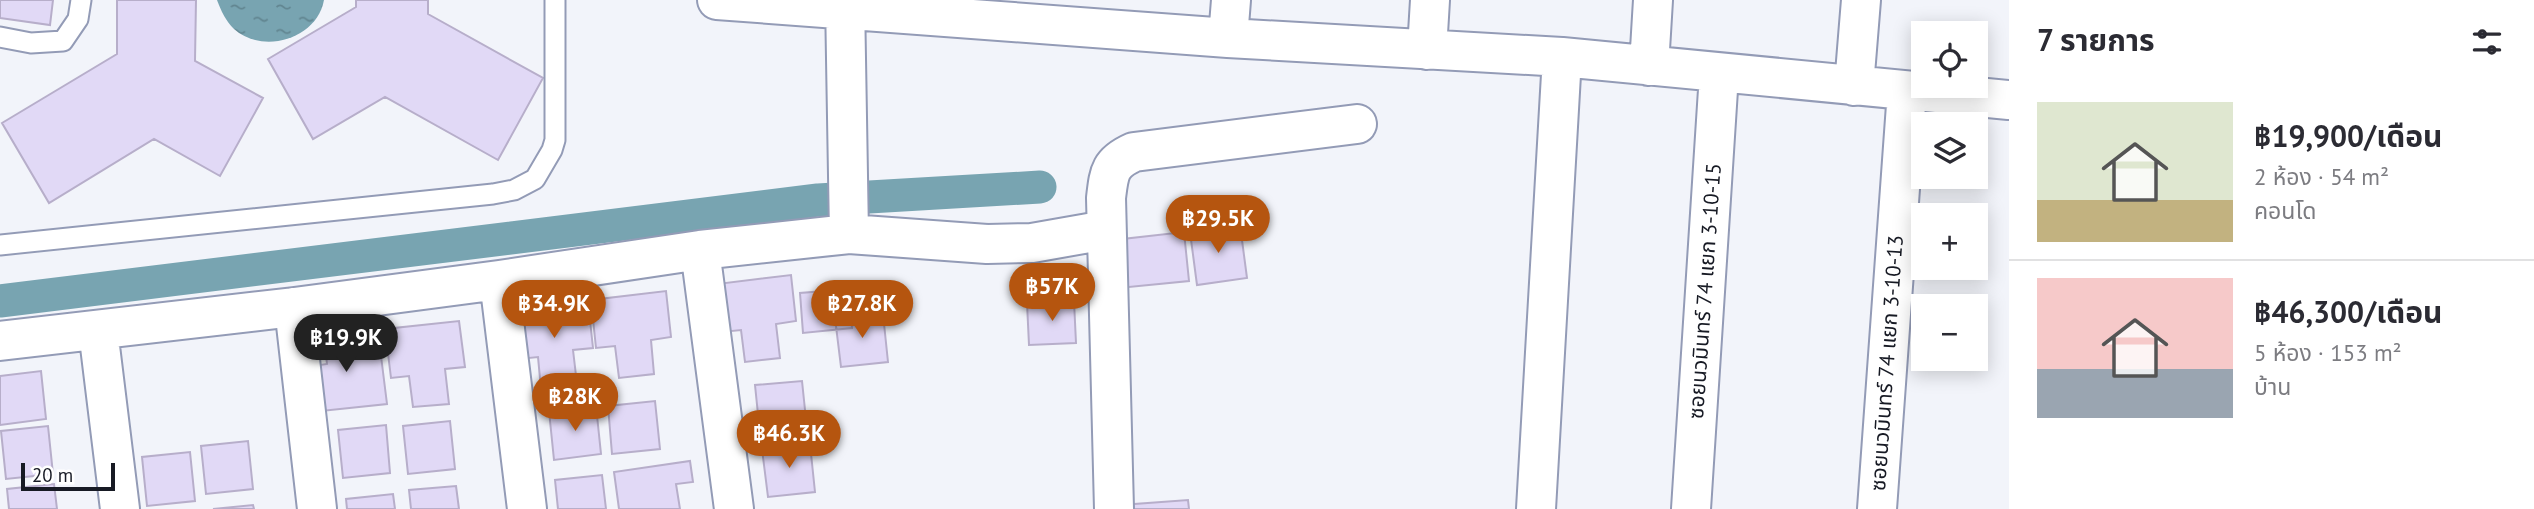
<!DOCTYPE html>
<html lang="th">
<meta charset="utf-8">
<style>
body{margin:0;font-family:"PT Sans","Noto Sans Thai",sans-serif;background:#f2f2f3;color:#2b2b33;height:100vh;display:flex;flex-direction:column;font-size:26px;white-space:nowrap}
*{box-sizing:border-box;margin:0}
p{font-size:23px;color:#7c7c81}
.icon{flex:none;width:38px;height:38px;fill:none;stroke:currentColor;stroke-width:2;stroke-linecap:round;stroke-linejoin:round}
.map{position:relative;flex:1;overflow:hidden}
.drawer{display:flex;flex-direction:column;background:#fff;width:525px}
.drawer>*{flex:none}
.fabs{position:absolute;left:1911px;top:21px;display:grid;gap:14px}
.fabs a{display:grid;place-items:center;width:77px;height:77px;border-radius:0px;background:#fff;box-shadow:0 4px 18px #0003;font-size:35px}
.scale{position:absolute;left:21px;bottom:18px;width:94px;box-sizing:border-box;padding-left:7px;border:4px solid #171a24;border-top:0;font-size:19px;line-height:24px;white-space:nowrap;color:#171a24;-webkit-text-stroke:5px #fff;paint-order:stroke}
.price{position:absolute;translate:-50% -60px;padding:0 16px;border-radius:24px;background:#b5550f;color:#fff;font-size:23px;line-height:46px;filter:drop-shadow(0 2px 4px #0008)}
.price::after{content:'';position:absolute;left:50%;top:42px;width:21px;height:16px;margin-left:-10px;background:inherit;clip-path:polygon(0 0,100% 0,50% 100%)}
.price.active{background:#222;color:#fff}
ul{padding:0;list-style:none}
li{display:flex;align-items:center;gap:21px;height:175px;padding:0 28px}
li+li{border-top:2px solid #e1e1e2}
li span{display:grid;place-items:center;flex:none;width:196px;height:140px;border-radius:0px;color:#555}
li>.icon{margin-inline-start:auto}
span .icon{width:84px;height:84px;fill:#fffc;stroke-width:1}
li b{font-size:30px}
h2{display:flex;justify-content:space-between;align-items:center;height:84px;padding:0 28px;font-size:30px}
main{display:flex;flex:1;min-height:0}
.map>svg:first-child{display:block}
</style>
<main>
<div class="map">
<svg width="2009" height="509" viewBox="0 0 2009 509">
<defs>
<pattern id="water-ripples" width="26" height="14" patternUnits="userSpaceOnUse" patternTransform="scale(1.75)"><rect width="26" height="14" fill="#78a4b1"/><path d="M2 4q2-2 4 0t4 0M15 11q2-2 4 0t4 0" fill="none" stroke="#618590"/></pattern>
</defs>
<rect width="100%" height="100%" fill="#f2f4fa"/>
<path fill="url(#water-ripples)" d="M217 0H324C317 39 263 55 234 29 226 21 221 11 217 0Z"/>
<g fill="none" stroke-linecap="round" stroke-linejoin="round">
<path stroke="#78a4b1" stroke-width="33" d="M0 301 818 200 1040 187"/>
</g>
<path fill="#e1d9f6" stroke="#b7aeca" stroke-width="2" d="M0 0H53L50 25 0 18Z
M117 0H196L195 61 263 98 220 176 154 139 49 203 2 123 117 54Z
M356 0H428V14L543 78 498 160 385 97 313 139 268 59 356 7Z
M1240 225 1247 278 1197 285 1190 232Z
M1184 232 1189 281 1119 288 1114 240Z
M791 275 796 321 776 324 780 358 745 362 741 330 722 332 717 284Z
M849 289 852 328 803 333 800 293Z
M666 291 671 337 651 340 654 374 619 378 615 346 596 348 591 300Z
M1074 301 1076 343 1029 345 1027 303Z
M588 302 593 348 573 350 577 384 541 389 538 357 519 359 514 311Z
M883 314 888 362 841 367 835 318Z
M459 321 465 367 445 369 449 404 413 407 409 376 391 378 385 329Z
M359 325 362 358 381 356 387 404 312 412 307 367 327 364 323 330Z
M41 371 46 419 0 425V376Z
M802 381 807 429 760 434 755 385Z
M655 401 660 449 612 454 608 406Z
M596 406 601 454 554 460 549 411Z
M450 421 455 469 408 474 403 426Z
M386 425 390 473 343 478 338 430Z
M48 426 53 474 6 479 1 431Z
M248 441 253 489 206 494 201 446Z
M810 444 815 492 768 497 762 449Z
M190 452 195 501 147 506 142 457Z
M690 461 693 482 676 484 680 509H619L614 472Z
M602 475 606 509H558L555 480Z
M54 484 57 509H9L7 489Z
M456 486 459 509H411L409 490Z
M393 494 395 509H347L346 499Z
M1188 500 1189 509H1121V505Z
M253 505 254 509H213Z"/>
<g fill="none" stroke-linecap="round" stroke-linejoin="round">
<defs>
<path id="lane" d="M0 37 31 43 63 41 78 19 81 0
M0 245 493 194 514 190 535 179 552 150 555 140V0"/>
<path id="street" d="M717 0 1228 38 1562 57 2009 100
M845 0 849 234
M1228 38 1231 0
M1427 50 1430 0
M1649 66 1653 0
M1854 86 1861 0
M700 250 734 509
M499 280 527 509
M294 307 317 509
M98 330 120 509
M0 341 294 307 499 280 700 250 849 234 987 244 1032 243 1106 230
M1114 509 1106 198C1109 173 1109 163 1134 152L1357 124
M1536 509 1562 57
M1691 509 1719 74
M1877 509 1907 91"/>
</defs>
<use href="#lane" stroke="#939bb6" stroke-width="23"/>
<use href="#street" stroke="#939bb6" stroke-width="42"/>
<use href="#lane" stroke="#fff" stroke-width="19"/>
<use href="#street" stroke="#fff" stroke-width="38"/>
</g>
<g text-anchor="middle" stroke-width="5" stroke-linejoin="round" paint-order="stroke">
<g font-size="21" fill="#171a24" stroke="#fff">
<text transform="translate(1705 291) rotate(-86)" y="7">ซอยนวมินทร์ 74 แยก 3-10-15</text>
<text transform="translate(1887 363) rotate(-86)" y="7">ซอยนวมินทร์ 74 แยก 3-10-13</text>
</g>
</g>
</svg>
<div class="fabs">
<a><svg class="icon" aria-label="locate" viewBox="0 0 24 24"><circle cx="12" cy="12" r="6"/><path d="M12 2v4M12 18v4M2 12h4M18 12h4"/></svg></a>
<a><svg class="icon" aria-label="layers" viewBox="0 0 24 24"><path d="M12 4l9 5-9 5-9-5zM3 14l9 5 9-5"/></svg></a>
<a>+</a>
<a>−</a>
</div>
<div class="scale">20 m</div>
<b class="price" style="left:1218px;top:255px">฿29.5K</b>
<b class="price" style="left:1052px;top:323px">฿57K</b>
<b class="price" style="left:554px;top:340px">฿34.9K</b>
<b class="price" style="left:862px;top:340px">฿27.8K</b>
<b class="price active" style="left:346px;top:374px">฿19.9K</b>
<b class="price" style="left:575px;top:433px">฿28K</b>
<b class="price" style="left:789px;top:470px">฿46.3K</b>
</div>
<section class="drawer">
<h2>7 รายการ<svg class="icon" aria-label="filters" viewBox="0 0 24 24"><path d="M4 7h16M4 17h16"/><circle cx="9" cy="7" r="2"/><circle cx="15" cy="17" r="2"/></svg></h2>
<ul>
<li><span style="background:linear-gradient(#dfe7d0 70%,#c2b280 0)"><svg class="icon" aria-label="home" viewBox="0 0 24 24"><path d="M3 11l9-7 9 7M6 9v11h12V9"/></svg></span><div><b>฿19,900/เดือน</b><p>2 ห้อง · 54 m²</p><p>คอนโด</p></div></li>
<li><span style="background:linear-gradient(#f6c9c9 65%,#9aa5b1 0)"><svg class="icon" aria-label="home" viewBox="0 0 24 24"><path d="M3 11l9-7 9 7M6 9v11h12V9"/></svg></span><div><b>฿46,300/เดือน</b><p>5 ห้อง · 153 m²</p><p>บ้าน</p></div></li>
</ul>
</section>
</main>
